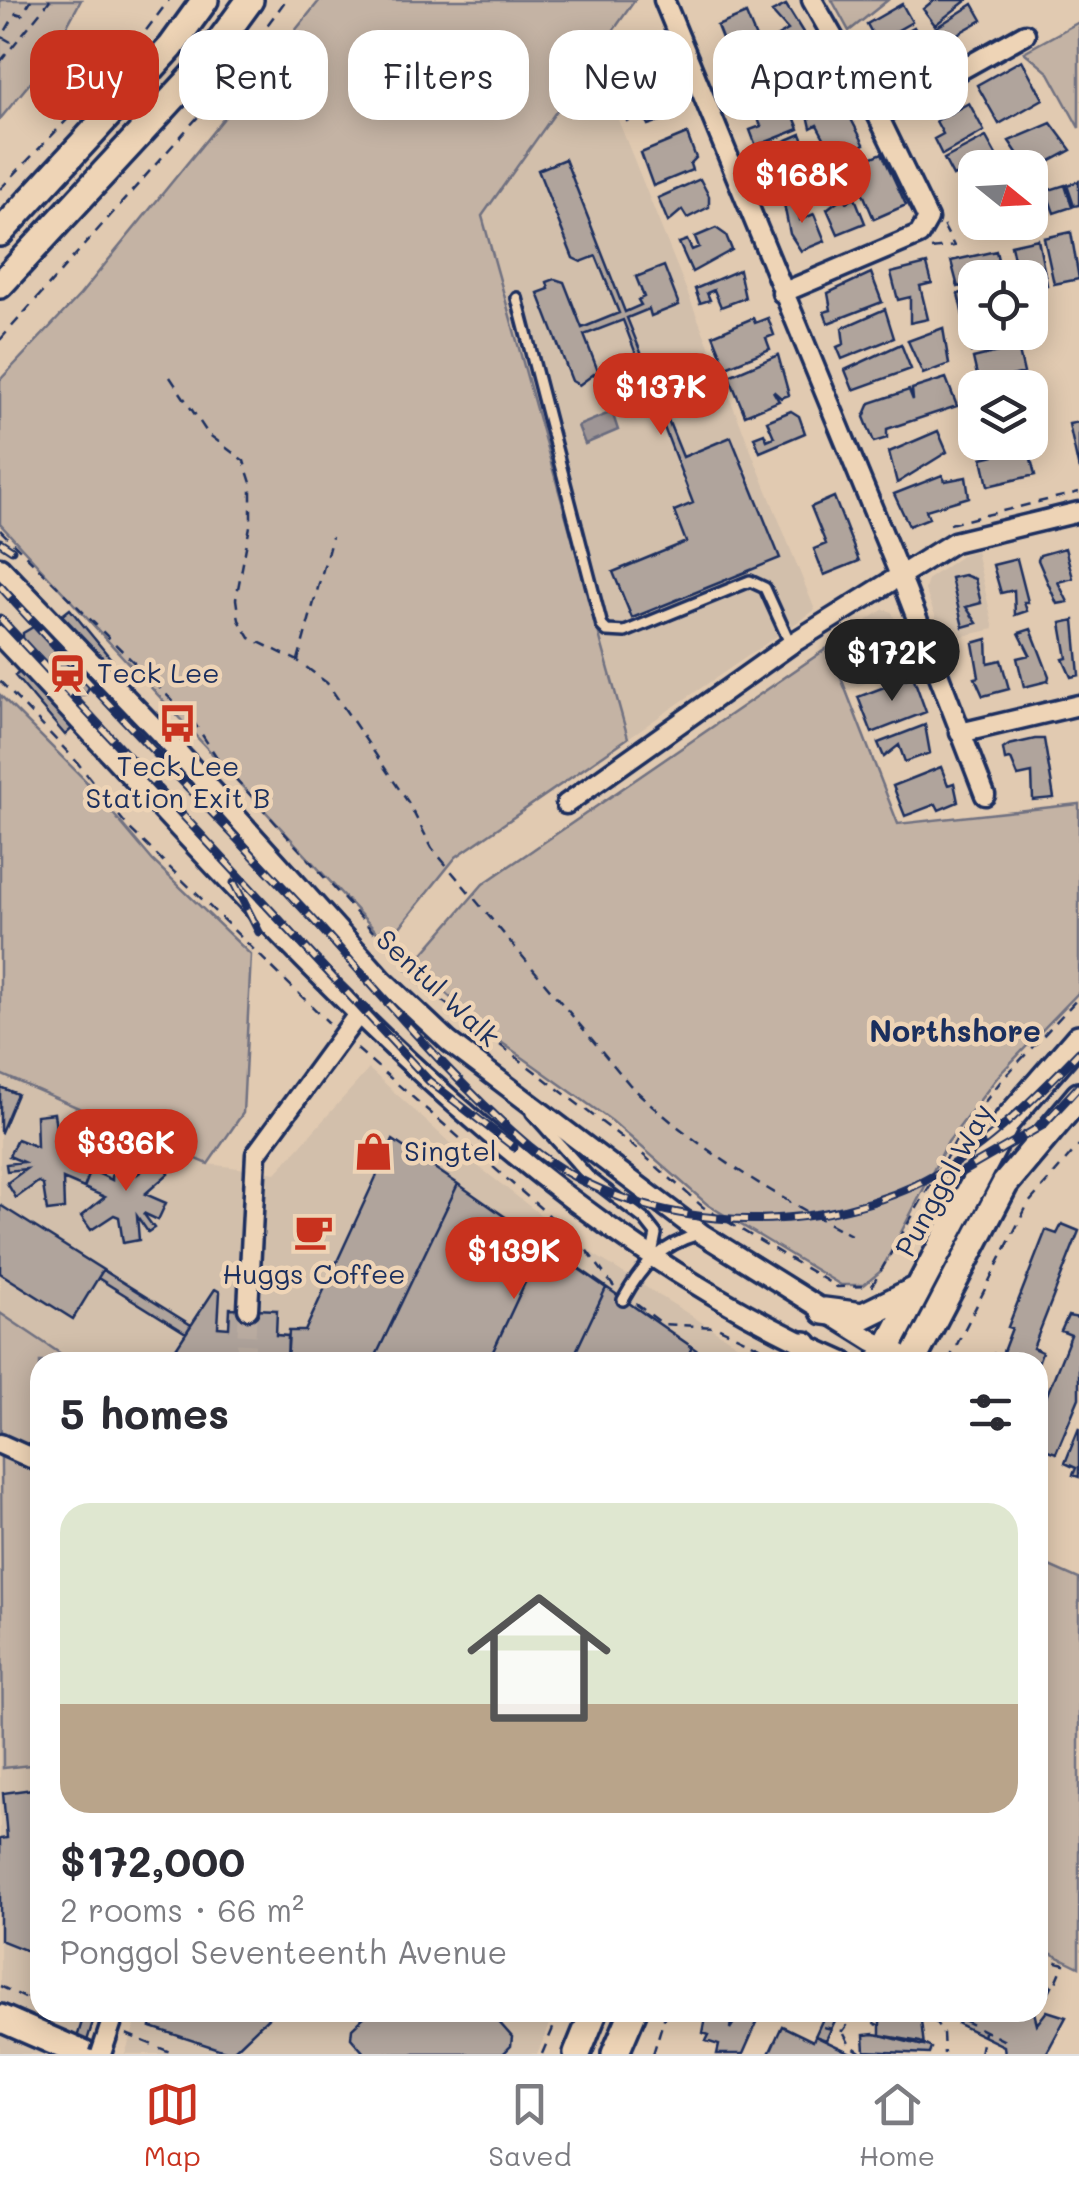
<!DOCTYPE html>
<meta charset="utf-8">
<style>
body{margin:0;font-family:Mali,sans-serif;background:#f2f2f3;color:#2b2b33;height:100vh;display:flex;flex-direction:column;font-size:38px;white-space:nowrap}
*{box-sizing:border-box;margin:0}
p{font-size:32px;color:#7c7c81}
.icon{flex:none;width:55px;height:55px;fill:none;stroke:currentColor;stroke-width:2;stroke-linecap:round;stroke-linejoin:round}
.map{position:relative;flex:1;overflow:hidden}
.drawer{position:absolute;left:30px;top:1352px;width:1018px;height:670px;display:flex;flex-direction:column;background:#fff;border-radius:30px;box-shadow:0 5px 25px #0003}
.drawer>*{flex:none}
.top-card{position:absolute;left:30px;top:30px;width:1020px;height:90px;display:flex;gap:20px}
.needle{width:65px;rotate:108deg}
.tools{position:absolute;left:958px;top:150px;display:grid;gap:20px}
.tools a{display:grid;place-items:center;width:90px;height:90px;border-radius:20px;background:#fff;box-shadow:0 5px 25px #0003;font-size:50px}
.price{position:absolute;translate:-50% -85px;padding:0 22px;border-radius:35px;background:#c8321e;color:#fff;font-size:32px;line-height:65px;filter:drop-shadow(0 2px 5px #0008)}
.price::after{content:'';position:absolute;left:50%;top:60px;width:30px;height:22px;margin-left:-15px;background:inherit;clip-path:polygon(0 0,100% 0,50% 100%)}
.price.current{background:#222;color:#fff}
ul{padding:0;list-style:none}
li{display:grid;align-content:center;gap:20px;height:530px;padding:0 30px}
li span{display:grid;place-items:center;height:310px;border-radius:30px;color:#555}
li>.icon{margin-inline-start:auto}
span .icon{width:180px;height:180px;fill:#fffc;stroke-width:1}
li b{font-size:42px}
h2{display:flex;justify-content:space-between;align-items:center;height:120px;padding:0 30px;font-size:42px}
.pill{padding:0 35px;border-radius:30px;background:#fff;box-shadow:0 5px 25px #0003;font-size:35px;line-height:90px}
.pill.current{background:#c8321e;color:#fff}
.dock{display:flex;justify-content:space-around;align-items:center;height:140px;border-top:2px solid #e1e1e2;background:#fff;font-size:28px;color:#7c7c81}
.dock a{display:grid;justify-items:center;gap:5px}
.dock .current{color:#c8321e}
.map>svg:first-child{display:block}
</style>
<div class="map">
<svg width="1079" height="2054" viewBox="0 0 1079 2054">
<rect width="100%" height="100%" fill="#e1cab1"/>
<filter id="ink" filterUnits="userSpaceOnUse"><feTurbulence type="fractalNoise" baseFrequency=".01" numOctaves="2"/><feDisplacementMap in="SourceGraphic" scale="20" xChannelSelector="R" yChannelSelector="G"/><feConvolveMatrix kernelMatrix="1 2 1 2 8 2 1 2 1" color-interpolation-filters="sRGB"/></filter>
<g filter="url(#ink)">
<path fill="#d2bfab" d="M594 60 815 610 628 738 482 216Z
M976 551 994 629 945 640 925 590 928 579 966 553Z
M884 609 892 612 913 664 846 691 829 647Z
M369 1069 461 1153 582 1247 765 1362H40V2012L94 2013 80 2054H0V1074L208 1164 276 1173Z
M139 2013H555L537 2054H125Z"/>
<path fill="#c4b3a4" stroke="#707181" stroke-width="2.5" d="M0 0H81L48 61 0 119Z
M320 0H635L482 216 628 738 456 857 387 943 0 524V380L80 295Z
M832 0H888L849 31Z
M1079 22V128L1049 73 1024 52Z
M829 647 898 824 1079 804V992L999 1075 948 1142 881 1271 864 1285H841L708 1205 612 1121 491 1035 414 964 483 884Z
M0 695 83 778 153 861 251 955 243 1113 208 1164 0 1074Z
M0 1313 73 1362H40V1764L3 1768Z
M1038 1561 1079 1579V1967L1038 1947Z"/>
<path fill="#9e9595" stroke="#6a6c7f" stroke-width="2.5" d="M612 412 618 430 585 444 578 426Z"/>
<path fill="#b0a49c" stroke="#1b2f5e" stroke-width="2.5" d="M934 0H967L935 25 923 9Z
M902 4 912 22 877 42 867 24Z
M973 4 982 20 941 43 934 29Z
M786 5 812 47 790 62 776 37 788 30 772 12Z
M746 14 761 50 738 59 730 56V39L723 41 717 26Z
M914 27 924 45 889 64 879 46Z
M648 45 654 58 662 55 670 71 611 97 598 63 605 60 602 52 618 46 621 53Z
M918 51 925 64 891 83 883 71Z
M765 54 778 89 749 101 744 87 751 85 742 80V63Z
M1022 60 1043 99 999 124 977 85Z
M665 89 673 105 672 117 648 125 641 109 634 111 636 118 627 121 622 107Z
M836 90 864 144 836 160 817 125 811 128 806 106Z
M785 94 799 129 756 146 750 130 761 126 753 107Z
M969 103 984 131 942 155 934 139 943 134 936 121Z
M1051 123 1071 150 1030 172 1009 141Z
M687 134 696 158 690 164 692 170 653 186 641 153Z
M801 134 815 168 784 181 776 163 765 167 759 152Z
M986 137 1002 166 975 168V180L970 183 963 171 953 176 944 159Z
M882 153 906 205 874 219 851 166Z
M565 159 625 312 641 305 638 300 644 297 636 277 664 266 679 305 651 316 649 309 627 318 683 457 731 437 780 558 632 618 613 572 686 542 674 511 693 503 623 320 584 335 598 371 579 385 572 381 538 293 549 289 547 282 555 279 564 282 582 328 619 313 596 256 581 262 573 258 538 170Z
M700 179 709 196V207L687 218 682 210 668 222 658 198Z
M1079 181V205L1074 206 1067 185Z
M1065 185 1072 207 1054 213 1046 191Z
M1042 193 1049 214 1030 220V196Z
M795 194 800 220 814 214 825 241 801 251 790 234 783 199Z
M844 196 847 202 855 198 865 223 838 234 827 209Z
M983 222H1004L1006 228 987 234Z
M716 228 726 235 732 250 692 272 679 243 687 240 692 250 699 247 695 237Z
M1071 232 1079 279 1054 284 1044 238Z
M1038 239 1047 285 1030 289V278H1018L1011 245Z
M996 251 1002 277 975 278V283L958 287 951 261Z
M927 264 932 283 920 286 928 319 910 323V297L898 300 891 273Z
M739 270 745 298 721 307 714 290 707 293 710 300 700 303 695 289Z
M871 273 882 302 828 323 824 312 831 310 828 293Z
M975 290V318L964 320 958 294Z
M885 309 894 338 842 359 837 347 844 344 842 328Z
M753 318 755 323 768 318 774 335 766 338 770 349 726 367 713 335Z
M975 324V332H1014L1016 342 971 352 965 326Z
M943 328 949 364 923 374 908 341Z
M901 344 911 369 853 390 845 370Z
M1018 347 1024 373 979 384 973 358Z
M778 355 789 395 781 398 773 391 779 401 745 415 729 376Z
M640 373 656 412 641 418 625 378Z
M946 378 957 406 887 429V438L874 442 864 417 870 403 909 390 913 400 912 389Z
M791 411 799 416 805 433 760 452 754 437 764 433 767 440 774 437 767 421Z
M1079 422V470L1069 424Z
M938 431 947 452 897 483 889 452Z
M981 442H1023L983 452Z
M1028 447 1035 475 988 486 982 458Z
M942 475 945 481 966 477 969 497 926 510 929 518 909 526 894 494Z
M834 497 859 561 824 575 814 549 826 544 811 507Z
M1065 548 1073 578 1058 582 1068 602 1057 604 1038 560 1040 555Z
M1017 559 1028 602H1024L1027 611 1015 615 1014 590 1001 593 993 565Z
M964 575 975 579 981 603 966 607 977 623 963 627 951 578Z
M70 609 112 660 103 667H86L92 680 86 694 70 698 64 694 76 725 65 735 15 676 23 669V633L38 624 47 627Z
M1074 620 1079 675 1071 677 1063 659 1067 658 1061 623Z
M892 625 905 659 868 673 861 656 854 659 857 666 848 669 839 645Z
M1031 629 1049 676 1048 681 1024 687 1017 658 1030 655 1019 633Z
M987 639 988 663 1001 660 1009 689 983 696 975 678 979 677 973 643Z
M913 676 926 712 872 733 858 697Z
M925 725 930 753 905 762 899 745 884 757 878 743Z
M1035 739H1044L1054 798 1033 800 1032 773 1018 776 1011 759 1005 760 1003 749 1009 745Z
M941 767 948 785 954 783 958 802 939 810 936 804 905 816 893 786Z
M0 1087 17 1094 1 1132 0 1131Z
M54 1113 57 1137 63 1122 70 1124 64 1141 85 1126 94 1140 70 1162 91 1170 84 1188 63 1179 64 1209 47 1211 43 1185 38 1182 16 1198 7 1183 26 1169 7 1171 6 1164 23 1162 9 1156 17 1139 37 1147 36 1115Z
M393 1140 458 1184 373 1362H287L289 1331H305Z
M128 1144 131 1170 140 1154 146 1157 139 1173 159 1158 169 1173 145 1194 166 1203 158 1220 143 1213 154 1228 148 1232 137 1216 139 1240 123 1243 119 1217 114 1215 91 1230 81 1216 105 1197 84 1188 91 1170 112 1180V1147Z
M458 1184 692 1347 685 1362H373Z
M0 1205 103 1270 73 1319 0 1273Z
M1062 1224 1079 1231 1033 1348 1042 1352 1038 1363 991 1362 994 1354 1001 1357 1012 1328 1008 1327 1046 1230 1057 1234Z
M543 1244 606 1288 571 1362H488Z
M103 1270 191 1325 186 1333 98 1278Z
M215 1289 220 1292 218 1327 229 1328 230 1308 277 1310 276 1335 288 1336 287 1362H167Z
M1068 1316 1079 1318V1398L1056 1453 1045 1449 1041 1459 1038 1417 1071 1335 1061 1331Z
M692 1347 713 1362H685Z
M1079 1428V1477L1073 1475 1076 1468 1065 1463Z
M40 1788V1956L0 1940V1839L7 1838 3 1793Z
M1038 1980 1052 1986 1044 2002 1038 2003Z
M1047 2011 1066 2017 1046 2054H1005L1004 2046 958 2024 963 2012H1034L1037 2024Z
M85 2012H96L83 2054H72Z
M155 2012H274L231 2053 151 2027Z
M369 2012H490L512 2037 511 2046 503 2054H365L351 2038 352 2028Z
M707 2012 732 2014 730 2029 739 2014 759 2018 743 2054H717L719 2045 706 2041 709 2035 703 2033Z
M826 2012H839L826 2040 815 2036Z
M920 2012 924 2046 880 2035V2012Z
M782 2026 813 2041 815 2036 853 2054H769Z
M874 2034 920 2042 931 2048 929 2054 865 2051 864 2035Z"/>
<g fill="none" stroke-linecap="round" stroke-linejoin="round">
<path stroke="#b9aba0" stroke-width="18" stroke-dasharray="18 9" stroke-linecap="butt" d="M245 1362 248 1309"/>
<defs>
<path id="lane" d="M517 298 602 626 607 631 625 632 750 581 765 588 790 643
M532 1113 588 1176 645 1220 656 1234 652 1254
M623 1300C642 1265 661 1245 699 1234"/>
<path id="street" d="M664 0 906 590 985 795
M878 116 1025 34
M782 293 919 235 928 219 878 116 812 0
M0 567 177 751 383 980 449 1042 702 1234 873 1341 913 1360
M0 636C253 902 500 1211 844 1362
M960 733 1079 705
M566 804 791 644 954 542 1079 512
M248 1309 256 1154 359 1013
M0 1444 40 1462"/>
<path id="secondary" d="M0 233 171 47 205 0
M0 285 198 71 250 0
M824 1311 863 1316 918 1289
M805 1345 814 1362
M880 1362 1007 1121 1079 1038
M912 1362 1005 1184 1079 1096
M0 2018 83 2054
M577 2054 594 2012
M615 2054 633 2012"/>
</defs>
<use href="#lane" stroke="#1b2f5e" stroke-width="16"/>
<use href="#street" stroke="#1b2f5e" stroke-width="25"/>
<use href="#secondary" stroke="#1b2f5e" stroke-width="32"/>
<path stroke="#1b2f5e" stroke-width="2.5" stroke-dasharray="10 8" stroke-linecap="butt" d="M11 42 2 37 16 13 22 15 31 0
M0 62 50 0
M0 189 120 65 169 0
M931 249 954 246 943 225
M0 340 204 110 286 0
M170 377 208 434 244 461 251 483V521L236 599 239 620 250 638 298 661 327 683 408 802 432 848 630 1085C697 1149 770 1193 851 1235
M950 524 1079 492
M0 530 193 721 218 759 420 984 633 1146 703 1207 837 1287 872 1286 959 1135 1001 1081 1079 997
M298 660 332 537
M0 681 77 762 128 827 329 1023
M357 1049 582 1244 614 1287
M636 1304 663 1324 717 1327 777 1355 783 1362
M948 1362 1028 1204 1079 1145
M1038 1957 1064 1964 1055 1985
M0 1986 40 2005
M57 2012 95 2022
M907 2012 923 2020 933 2018 935 2012
M947 2012 1009 2043
M857 2015 878 2025
M933 2018 943 2033 944 2054
M823 2027 843 2031 857 2012
M126 2034 175 2054
M844 2034 850 2045 863 2054
M542 2054 560 2012
M653 2054 666 2012
M980 2054 984 2032"/>
<use href="#lane" stroke="#eed4b6" stroke-width="9"/>
<use href="#street" stroke="#eed4b6" stroke-width="18"/>
<use href="#secondary" stroke="#eed4b6" stroke-width="25"/>
<defs>
<path id="rail" d="M0 542 12 550
M0 586C101 698 207 806 310 916 381 993 449 1078 529 1146 632 1231 797 1240 916 1185 979 1155 1031 1102 1079 1052
M0 618 429 1081 514 1147
M234 883 259 932
M946 1181 1043 1125 1079 1086"/>
</defs>
<use href="#rail" stroke="#1b2f5e" stroke-width="9"/>
<use href="#rail" stroke="#eed4b6" stroke-width="5" stroke-dasharray="15" stroke-linecap="butt"/>
<defs>
<path id="street-bridge" d="M101 2054 115 2012"/>
</defs>
<use href="#street-bridge" stroke="#1b2f5e" stroke-width="25" stroke-linecap="butt"/>
<use href="#street-bridge" stroke="#eed4b6" stroke-width="18"/>
</g>
</g>
<defs>
<symbol id="station-bare" viewBox="-9 -9 18 18"><path d="M-3-6H3Q5-6 5-4V2Q5 4 3 4L4.5 6H3L1.5 4h-3L-3 6H-4.5L-3 4Q-5 4-5 2V-4Q-5-6-3-6ZM-3.5-4v3h7v-3ZM-3.5 1v1.5H-2V1ZM2 1v1.5H3.5V1Z" fill="#c8321e" stroke="#eed4b6" stroke-width="2.5" paint-order="stroke"/></symbol>
<symbol id="bus-bare" viewBox="-9 -9 18 18"><path d="M-5-6H5V4H4V6H2V4H-2V6H-4V4H-5ZM-3.5-4V0h7V-4ZM-3.5 1.2v1.5H-2V1.2ZM2 1.2v1.5H3.5V1.2Z" fill="#c8321e" stroke="#eed4b6" stroke-width="2.5" paint-order="stroke"/></symbol>
<symbol id="shop-bare" viewBox="-9 -9 18 18"><path d="M-5-2.5h2.3a2.7 3.5 0 0 1 5.4 0H5L5.5 6h-11ZM-1.5-2.5h3a1.5 2.3 0 0 0-3 0Z" fill="#c8321e" stroke="#eed4b6" stroke-width="2.5" paint-order="stroke"/></symbol>
<symbol id="cafe-bare" viewBox="-9 -9 18 18"><path d="M-5.5-4.5H6V0H3Q3 3.5 0 3.5H-2.5Q-5.5 3.5-5.5 0ZM3-3.2v2h1.7v-2ZM-6 4.5H4V6H-6Z" fill="#c8321e" stroke="#eed4b6" stroke-width="2.5" paint-order="stroke"/></symbol>
</defs>
<g fill-rule="evenodd">
<use href="#station-bare" x="40" y="646" width="55" height="55"/>
<use href="#bus-bare" x="150" y="696" width="55" height="55"/>
<use href="#shop-bare" x="346" y="1124" width="55" height="55"/>
<use href="#cafe-bare" x="286" y="1204" width="55" height="55"/>
</g>
<g text-anchor="middle" stroke-width="9" stroke-linejoin="round" paint-order="stroke">
<g font-size="28" fill="#1b2f5e" stroke="#eed4b6" text-anchor="start">
<text x="97" y="683">Teck Lee</text>
<text x="178" y="776" text-anchor="middle">Teck Lee<tspan x="178" dy="32">Station Exit B</tspan></text>
<text x="404" y="1161">Singtel</text>
<text x="314" y="1284" text-anchor="middle">Huggs Coffee</text>
</g>
<g font-size="28" fill="#1b2f5e" stroke="#eed4b6">
<text transform="translate(438 988) rotate(43)" y="10">Sentul Walk</text>
<text transform="translate(944 1180) rotate(-61)" y="10">Punggol Way</text>
</g>
<g font-size="30" font-weight="bold" fill="#1b2f5e" stroke="#eed4b6">
<text x="955" y="1042">Northshore</text>
</g>
</g>
</svg>
<div class="tools">
<a><svg class="needle" viewBox="-14 -14 28 28"><path d="M0-13l5 13h-10z" fill="#e53935"/><path d="M0 13l5-13h-10z" fill="#7c7c81"/></svg></a>
<a><svg class="icon" aria-label="locate" viewBox="0 0 24 24"><circle cx="12" cy="12" r="6"/><path d="M12 2v4M12 18v4M2 12h4M18 12h4"/></svg></a>
<a><svg class="icon" aria-label="layers" viewBox="0 0 24 24"><path d="M12 4l9 5-9 5-9-5zM3 14l9 5 9-5"/></svg></a>
</div>
<b class="price" style="left:802px;top:226px">$168K</b>
<b class="price" style="left:661px;top:438px">$137K</b>
<b class="price current" style="left:892px;top:704px">$172K</b>
<b class="price" style="left:126px;top:1194px">$336K</b>
<b class="price" style="left:514px;top:1302px">$139K</b>
<div class="top-card">
<a class="pill current">Buy</a>
<a class="pill">Rent</a>
<a class="pill">Filters</a>
<a class="pill">New</a>
<a class="pill">Apartment</a>
</div>
<section class="drawer">
<h2>5 homes<svg class="icon" aria-label="filters" viewBox="0 0 24 24"><path d="M4 7h16M4 17h16"/><circle cx="9" cy="7" r="2"/><circle cx="15" cy="17" r="2"/></svg></h2>
<ul>
<li><span style="background:linear-gradient(#dfe7d0 65%,#b9a48a 0)"><svg class="icon" aria-label="home" viewBox="0 0 24 24"><path d="M3 11l9-7 9 7M6 9v11h12V9"/></svg></span><div><b>$172,000</b><p>2 rooms · 66 m²</p><p>Ponggol Seventeenth Avenue</p></div></li>
</ul>
</section>
</div>
<nav class="dock">
<a class="current"><svg class="icon" aria-label="map" viewBox="0 0 24 24"><path d="M3 6l6-2 6 2 6-2v14l-6 2-6-2-6 2zM9 4v14M15 6v14"/></svg>Map</a>
<a><svg class="icon" aria-label="saved" viewBox="0 0 24 24"><path d="M7 4h10v16l-5-4-5 4z"/></svg>Saved</a>
<a><svg class="icon" aria-label="home" viewBox="0 0 24 24"><path d="M3 11l9-7 9 7M6 9v11h12V9"/></svg>Home</a>
</nav>
